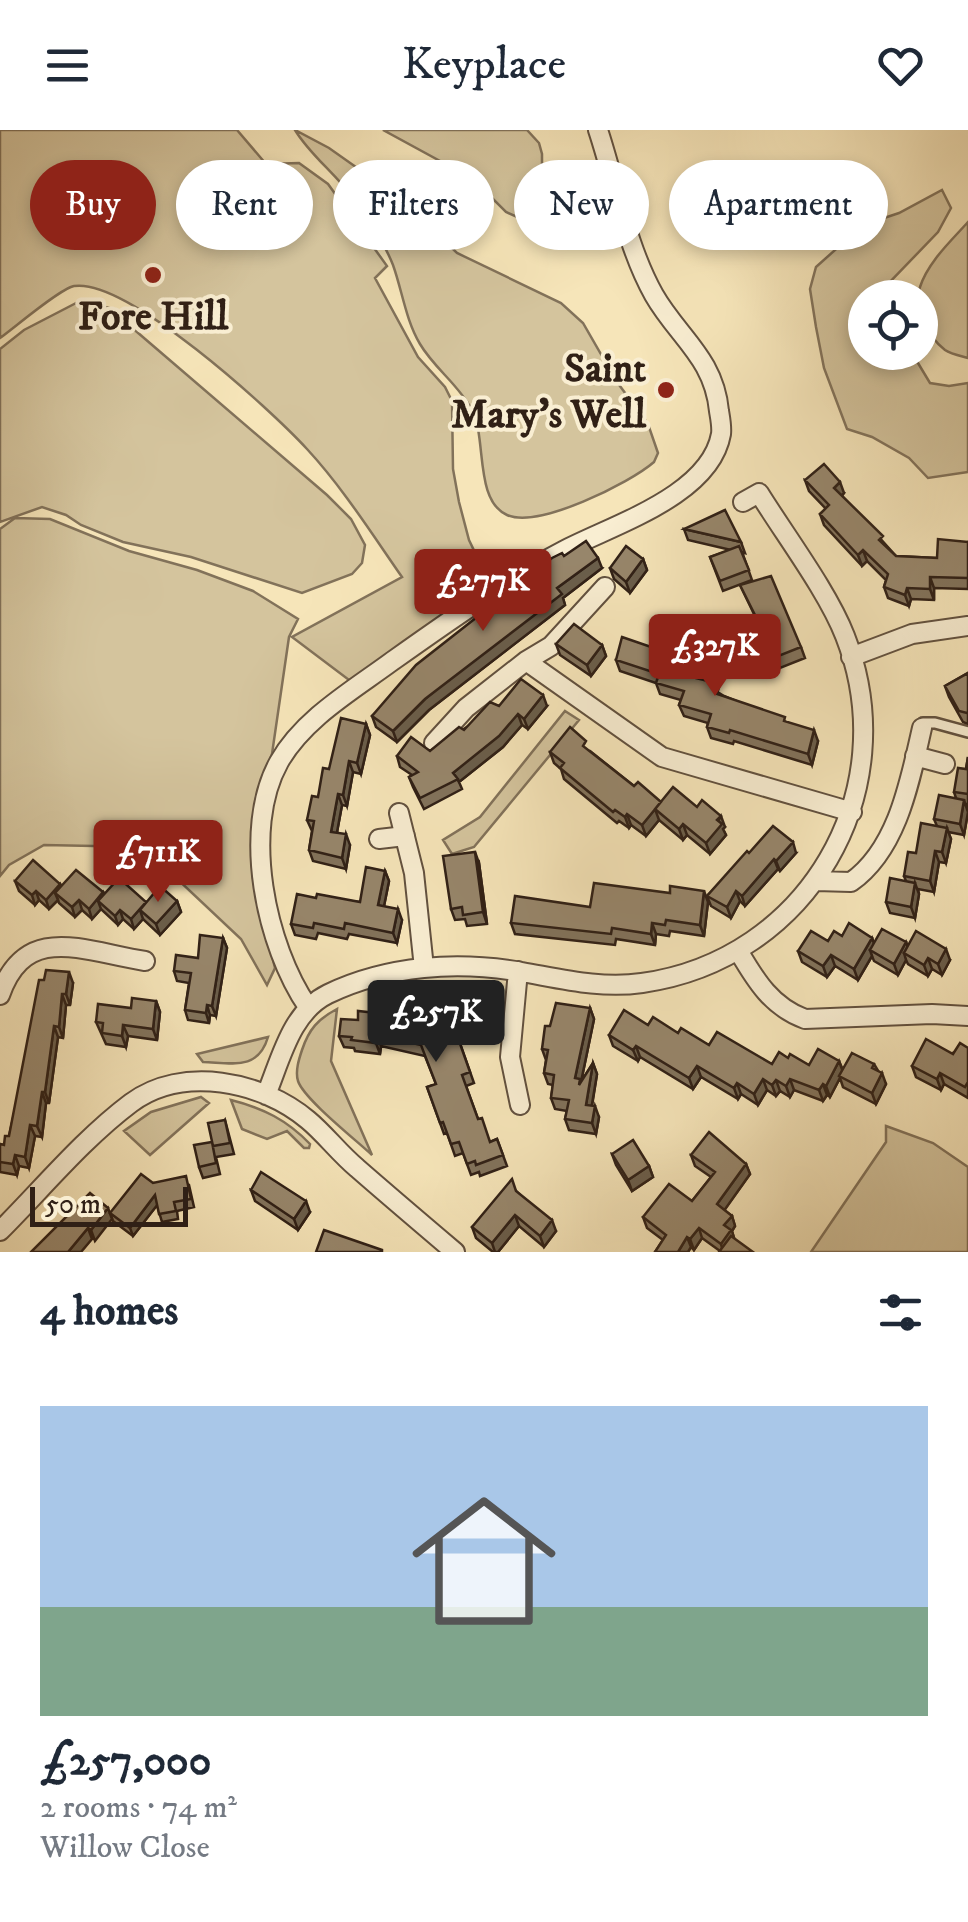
<!DOCTYPE html>
<meta charset="utf-8">
<style>
body{margin:0;font-family:"IM FELL DW Pica",serif;background:#f6f6f7;color:#1f2937;height:100vh;display:flex;flex-direction:column;font-size:38px;white-space:nowrap}
*{box-sizing:border-box;margin:0}
p{font-size:32px;color:#747a83}
.icon{flex:none;width:55px;height:55px;fill:none;stroke:currentColor;stroke-width:2;stroke-linecap:round;stroke-linejoin:round}
.map{position:relative;height:1122px;overflow:hidden}
.details{display:flex;flex-direction:column;background:#fff;flex:1}
.details>*{flex:none}
.guide{position:absolute;left:30px;top:30px;width:910px;height:90px;display:flex;gap:20px}
.controls{position:absolute;left:848px;top:150px;display:grid;gap:20px}
.controls a{display:grid;place-items:center;width:90px;height:90px;border-radius:50%;background:#fff;box-shadow:0 5px 15px #0003;font-size:50px}
.scale{position:absolute;left:30px;bottom:25px;width:158px;box-sizing:border-box;padding-left:10px;border:5px solid #302016;border-top:0;font-size:28px;line-height:35px;white-space:nowrap;color:#302016;-webkit-text-stroke:8px #f9eed2;paint-order:stroke}
.price{position:absolute;translate:-50% -85px;padding:0 22px;border-radius:10px;background:#8f2418;color:#fff;font-size:32px;line-height:65px;filter:drop-shadow(0 2px 5px #0008)}
.price::after{content:'';position:absolute;left:50%;top:60px;width:30px;height:22px;margin-left:-15px;background:inherit;clip-path:polygon(0 0,100% 0,50% 100%)}
.price.active{background:#222;color:#fff}
ul{padding:0;list-style:none}
li{display:grid;align-content:center;gap:20px;height:530px;padding:0 40px}
li+li{border-top:2px solid #e0e1e3}
li span{display:grid;place-items:center;height:310px;border-radius:0px;color:#555}
li>.icon{margin-inline-start:auto}
span .icon{width:180px;height:180px;fill:#fffc;stroke-width:1}
li b{font-size:42px}
h2{display:flex;justify-content:space-between;align-items:center;height:120px;padding:0 40px;font-size:42px}
.chip{padding:0 35px;border-radius:45px;background:#fff;box-shadow:0 5px 15px #0003;font-size:35px;line-height:90px}
.chip.active{background:#8f2418;color:#fff}
header{display:flex;justify-content:space-between;align-items:center;height:130px;padding:0 40px;background:#fff;font-size:45px;font-weight:600}
.map>svg:first-child{display:block}
</style>
<header><svg class="icon" aria-label="menu" viewBox="0 0 24 24"><path d="M4 6h16M4 12h16M4 18h16"/></svg>Keyplace<svg class="icon" aria-label="heart" viewBox="0 0 24 24"><path d="M12 20l-8-8c-3-5 5-10 8-4 3-6 11-1 8 4z"/></svg></header>
<div class="map">
<svg width="968" height="1122" viewBox="0 0 968 1122">
<rect width="100%" height="100%" fill="#f6e5b9"/>
<filter id="stains"><feTurbulence type="fractalNoise" baseFrequency=".002" numOctaves="4"/><feColorMatrix values="0 0 0 0 .2 0 0 0 0 .09 0 0 0 0 .02 0 0 0 .5 -.17"/></filter>
<radialGradient id="worn" r=".72"><stop offset=".6" stop-color="#630" stop-opacity="0"/><stop offset="1" stop-color="#630" stop-opacity=".3"/></radialGradient>
<path fill="#d4c49d" stroke="#82725a" stroke-width="2.5" d="M0 0H237L266 34 299 33 328 54 387 136 375 148 418 227 445 257 452 271 453 339 459 372 469 410 494 462 357 556 292 507 402 447C372 404 343 358 307 319 270 279 127 148 74 156 61 158 14 198 0 208Z
M295 0 329 18 370 47 419 86 457 123 561 173 583 193 617 252 648 294 658 323 654 332C630 353 538 399 507 385 474 370 487 308 472 280 459 255 434 238 420 214 406 191 402 160 393 135 384 112 368 89 354 69 336 44 310 25 295 0Z
M383 0H527L539 13 542 24V68L537 81 526 91 506 82 473 49Z
M942 60 951 78 938 102 889 153 892 167 865 168V222L912 223 930 253 949 256 968 253V342L928 348 909 328 872 307 847 299 824 238 816 197 810 159 816 137 863 95 899 83Z
M968 92V228C961 226 951 224 945 220 927 206 913 177 920 157 928 132 951 111 968 92Z
M80 171 109 178 327 365 351 389 365 415 362 433 352 444 302 463 191 427 123 412 81 395 66 385 42 377 0 392V219L24 200Z
M15 388 50 389 129 421 197 440 253 461 298 489 289 507 272 624 256 668 252 707 253 748 275 838 267 855 241 809 172 744 134 725 94 716 44 715 9 735 0 746V399Z
M565 581 579 590 474 717 452 724 443 710 480 687Z
M337 879 331 931 372 1025C356 1010 304 969 298 951 295 941 299 929 302 920 309 899 318 889 337 879Z
M268 907C258 941 232 933 203 932L197 924Z
M201 967 209 973 150 1025 124 1001 151 982Z
M231 970C263 978 287 990 310 1014L309 1018H304L287 1001 267 1009 242 999Z
M886 996 933 1013 968 1037V1122H811L886 1012Z"/>
<g fill="none" stroke-linecap="round" stroke-linejoin="round">
<defs>
<path id="service" d="M922 598 923 593H935L968 602"/>
<path id="minor" d="M851 527 912 504 968 496
M526 531 662 627 852 682
M434 613 466 578 526 531 551 516 605 457
M915 626 945 634
M399 683 414 743 424 838
M379 709 405 706
M816 751 851 752C898 719 910 650 922 598
M739 822C756 851 772 877 805 889L932 884 968 886
M518 841 510 927 520 975
M0 865C26 791 85 822 145 831
M308 877C266 816 241 700 279 632 303 589 353 560 391 532 446 493 502 453 563 421 612 395 710 366 721 304 722 297 720 287 719 281 714 228 678 207 654 165 626 115 616 54 598 0
M266 965C281 929 291 882 328 864 388 835 458 831 522 842 562 849 601 859 642 853 807 830 906 662 845 506 828 462 785 405 759 363L743 372
M0 1101C42 1059 83 1009 131 973 182 935 262 951 308 990 325 1004 339 1023 357 1038 389 1066 422 1094 455 1122"/>
</defs>
<use href="#service" stroke="#62513f" stroke-width="14"/>
<use href="#minor" stroke="#62513f" stroke-width="22"/>
<use href="#service" stroke="#f9eed2" stroke-width="9"/>
<use href="#minor" stroke="#f9eed2" stroke-width="18"/>
</g>
<path fill="#82735c" stroke="#302016" stroke-width="2.5" d="M805 350 844 363 842 366 896 426 937 428 968 412V459L934 458V470L911 469 909 476 888 468 884 457 886 450 867 431 862 436 824 395 820 384 826 379 809 361Z
M684 399 741 412 745 423 742 422 752 450 723 461 710 427 731 420 688 410Z
M564 426 602 438 563 468 565 475 429 580 397 612 376 597 372 586Z
M643 429 647 440 630 463 614 449 610 438Z
M740 455 801 517 805 528 780 538Z
M556 514 602 515 606 526 591 546 560 525Z
M616 530 692 531 697 542 695 548 724 566 787 592 818 611 812 635 734 611 733 614 711 608 707 597 708 593 684 586 679 575 681 570 660 564 656 553 620 541Z
M968 543V594L963 592 949 567 945 556Z
M499 576H547L528 599 522 595 503 617 459 652 462 659 424 679 413 657 409 647 412 645 400 637 397 626 430 621Z
M366 594 370 605 361 644 353 642 347 676 342 675 337 702 350 715 346 739 313 731 309 720 312 701 307 690 318 667 329 639Z
M590 621 634 656 661 672 697 677 725 697 723 699 726 705 710 724 687 705 683 710 659 690 646 706 631 695 629 698 619 691 617 693 564 649 561 639 554 633 550 622Z
M968 627V675L966 674 968 682 964 705 948 702 951 709 946 733 939 732 934 762 918 759 919 764 915 788 890 783 886 772 906 751 904 746 916 723 937 696 934 689 956 668 954 662 966 639Z
M749 723H796L780 741 778 739 745 776 740 771 731 788 711 776 707 766Z
M479 733 487 794 467 796 465 789 455 790 451 779Z
M385 741 389 751 384 776 402 790 397 813 349 804 347 809 318 803 316 809 295 805 291 794 316 768 360 772Z
M15 751 60 754 61 757 103 762 104 765 146 772 177 771 181 782 160 805 143 789 134 799 123 789 118 795 101 779 92 789 82 780 75 787 59 773 58 770 49 779 39 770 35 775 19 761Z
M708 772 704 806 670 801 669 806 656 804 655 815 616 809 615 815 515 804 511 793 590 777Z
M842 806 872 808 874 813 906 812 908 817 950 830 942 845 932 839 928 846 908 834 906 830 898 845 874 831 872 826 858 850 835 836 827 847 802 832 798 821Z
M223 808 227 818 216 886 210 885 209 893 188 890 185 880 189 853 177 851 174 841 198 828Z
M44 850 73 853 70 875H66L63 908 58 907 49 973H46L42 1007 35 1006 29 1038 19 1036 17 1045 0 1042V1014L4 1015 9 1006Z
M474 866 478 877 472 906 456 902 474 953 466 956 478 989 490 1012 497 1009 507 1036 480 1046 479 1042 471 1045 463 1023 455 1026 447 1003 444 1004 427 957 436 954 425 926 381 916 380 924 355 921 354 918 344 917 339 906 358 890 385 884 416 883 447 878Z
M156 871 160 882 157 910 128 906 126 917 106 914 96 892 131 878Z
M590 878 594 889 581 952 593 933 597 944 592 976 599 987 596 1004 569 1000 565 989 567 981 555 979 551 968 553 955 548 954 544 943 546 930 542 919 550 896Z
M648 895 678 903 709 915 772 934 788 928 809 935 839 931 843 940 874 934 886 954 876 974 843 957 840 948 830 967 827 965 823 971 794 960 790 967 780 961 776 966 767 960 758 975 741 964 738 969 701 947 693 959 640 927 638 931 613 916 609 905Z
M968 918V968L944 954 941 960 916 947 912 936Z
M225 990 234 1024 216 1027 220 1044 203 1048 199 1037Z
M612 1024 649 1036 653 1047 632 1061 616 1035Z
M691 1025 746 1034 750 1044 724 1080 732 1086 735 1096 732 1101 734 1108 720 1121 702 1108 694 1120 691 1117 688 1122H655L663 1110 647 1098 643 1087 692 1071 711 1047 695 1036Z
M153 1053 189 1055 194 1077 177 1081 178 1089 162 1092 157 1075 133 1106 113 1091 110 1083Z
M251 1060 310 1082 298 1100 255 1071Z
M516 1061 556 1101 544 1117 519 1096 498 1122H493L476 1108 472 1097Z"/>
<path fill="#6a5e4b" stroke="#302016" stroke-width="2.5" d="M840 352 844 363 838 369 834 358Z
M863 420 867 431 862 436 858 425Z
M598 428 602 438 563 468 565 475 429 580 397 612 393 601 425 569 557 458Z
M643 429 647 440 630 463 626 452Z
M930 447 934 458V470L930 459Z
M907 458 911 469 909 476 905 465Z
M602 515 606 526 591 546 587 535Z
M692 531 697 542 692 557 688 546Z
M543 565 547 576 528 599 524 589Z
M518 584 522 595 503 617 459 652 453 643Z
M366 594 370 605 361 644 357 633Z
M814 600 818 611 812 635 808 624Z
M349 631 353 642 347 676 343 665Z
M338 664 342 675 335 713 331 702Z
M964 670 968 682 964 705 960 694Z
M655 679 659 690 646 706 642 695Z
M627 684 631 695 629 698 625 687Z
M721 686 725 697 723 699 726 705 710 724 706 713Z
M683 694 687 705 683 710 679 699Z
M947 698 951 709 946 733 942 722Z
M346 704 350 715 346 739 342 728Z
M793 712 796 723 780 741 776 731Z
M935 721 939 732 934 762 930 751Z
M475 722 479 733 487 794 483 782Z
M774 729 778 739 745 776 742 766Z
M385 741 389 751 382 786 378 775Z
M915 753 919 764 915 788 911 777Z
M60 754 63 763H55L58 770 49 779 46 770Z
M36 761 39 770 35 775 32 765Z
M704 761 708 772 704 806 700 795Z
M736 761 740 771 731 788 727 777Z
M103 762 107 772 98 771 101 779 92 789 89 779Z
M79 770 82 780 75 787 72 777Z
M177 771 181 782 160 805 156 794Z
M146 772 140 780 143 789 134 799 131 789Z
M398 779 402 790 397 813 393 803Z
M120 780 123 789 118 795 115 786Z
M652 793 656 804 655 815 651 804Z
M223 808 227 818 216 886 212 876Z
M872 808 876 819 870 820 872 826 858 850 854 839Z
M906 812 910 823H904L906 830 898 845 894 834Z
M946 819 950 830 942 845 938 834Z
M831 825 835 836 827 847 823 836Z
M928 828 932 839 928 846 924 835Z
M69 842 73 853 70 875 66 864Z
M62 864 66 875 63 908 59 897Z
M474 866 478 877 472 906 468 895Z
M156 871 160 882 157 910 153 899Z
M207 875 210 885 209 893 206 883Z
M590 878 594 889 581 952 584 960 575 948Z
M123 895 128 906 126 917 122 906Z
M54 896 58 907 49 973 45 962Z
M377 905 381 916 380 924 376 913Z
M636 916 640 927 638 931 633 920Z
M839 931 843 942 830 967 826 956Z
M593 933 597 944 590 986 586 975Z
M697 936 701 947 693 959 689 948Z
M882 943 886 954 876 974 872 963Z
M940 943 944 954 941 960 937 949Z
M763 949 767 960 758 975 754 964Z
M790 949 794 960 790 967 786 956Z
M776 950 780 961 776 966 772 955Z
M737 953 741 964 738 969 734 958Z
M823 954 827 965 823 971 819 960Z
M42 962 46 973 42 1007 37 996Z
M595 976 599 987 596 1004 592 993Z
M30 995 35 1006 29 1038 25 1027Z
M15 1025 19 1036 17 1045 13 1034Z
M746 1034 750 1044 721 1085 717 1074Z
M649 1036 653 1047 632 1061 628 1050Z
M155 1065 158 1074 133 1106 130 1098Z
M306 1071 310 1082 298 1100 294 1089Z
M108 1078 112 1089 95 1111 91 1100Z
M515 1085 519 1096 498 1122H495L492 1113Z
M732 1086 735 1096 732 1101 735 1111 723 1122 721 1114 724 1095Z
M552 1090 556 1101 544 1117 540 1106Z
M88 1098 92 1109 81 1122H68Z
M699 1098 702 1108 694 1120 690 1109Z
M687 1107 691 1117 688 1122H678Z"/>
<path fill="#97866b" stroke="#302016" stroke-width="2.5" d="M824 334 840 352 834 358 883 406 879 410 896 426 937 428 938 409 968 412V448L930 447V459L907 458 905 465 884 457 888 444 863 420 858 425 820 384 829 375 805 350Z
M725 380 741 412 684 399Z
M586 411 598 428 557 458 562 464 425 569 393 601 372 586 416 535 552 428 562 423 564 426Z
M626 416 643 429 626 452 610 438Z
M739 416 749 440 720 451 710 427Z
M771 446 801 517 776 527 740 455Z
M574 494 602 515 587 535 556 514Z
M622 507 692 531 688 546 720 554 717 564 785 587 784 591 814 600 808 624 730 600 729 603 707 597 711 584 679 575 684 561 656 553 659 544 616 530Z
M968 543V583H967L959 581 945 556Z
M521 549 543 565 524 589 518 584 499 606 453 643 458 649 420 668 409 647 418 642 397 626 411 607 430 621 459 597 464 600 490 572 499 576Z
M341 588 366 594 357 633 349 631 343 665 338 664 331 702 346 704 342 728 309 720 314 691 307 690 312 666 318 667 323 638 329 639Z
M570 597 586 611 583 616 634 656 638 652 661 672 642 695 627 684 625 687 615 680 613 682 560 638 564 633 550 622Z
M968 627V664L954 662 958 638 966 639Z
M673 657 697 677 702 670 721 686 717 690 722 694 706 713 683 694 679 699 655 679Z
M939 665 964 670 960 694 934 689Z
M921 693 947 698 942 722 935 721 930 751 904 746 908 722 916 723Z
M773 696 793 712 776 731 774 729 742 766 736 761 727 777 707 766 747 721 749 723Z
M475 722 483 782 463 785 462 777 451 779 443 726Z
M33 730 60 754 46 770 36 761 32 765 15 751Z
M366 737 385 741 378 775 398 779 393 803 345 793 344 799 314 793 313 798 291 794 297 764 316 768 317 764 360 772Z
M76 740 103 762 89 779 79 770 72 777 55 763Z
M119 748 146 772 131 789 120 780 115 786 98 771Z
M890 748 915 753 911 777 886 772Z
M594 753 670 763V756L704 761 700 795 666 790 665 795 652 793 651 804 612 798 611 804 511 793 515 766 590 777Z
M160 756 177 771 156 794 140 780Z
M849 793 872 808 854 839 831 825 823 836 798 821 811 801 828 811 834 801 842 806Z
M882 799 906 812 894 834 870 820Z
M916 801 946 819 938 834 928 828 924 835 904 823Z
M200 805 223 808 212 876 207 875 206 883 185 880 191 843 174 841 176 825 198 828Z
M46 840 69 842 66 864H62L59 897 54 896 45 962H42L37 996 30 995 25 1027 15 1025 13 1034 0 1032V1014L4 1015 5 1006H9L39 850H44Z
M451 861 474 866 468 895 452 891 470 942 462 945 478 989 482 988 490 1012 497 1009 503 1025 476 1035 475 1031 467 1034 459 1012 451 1014 443 992 440 993 427 957 436 954 421 915 377 905 376 913 351 910 352 907 339 906 341 889 358 890V881L385 884 387 877 416 883 418 871 447 878Z
M132 868 156 871 153 899 123 895 122 906 102 903 103 893 96 892 98 874 131 878Z
M556 873 590 878 575 948 580 949 579 955 593 933 586 975 595 976 592 993 565 989 569 970 551 968 554 945 544 943 548 920 542 919 545 896H550Z
M624 880 648 895 653 887 678 903 681 898 709 915 717 902 772 934 779 922 788 928 790 924 809 935 818 919 839 931 826 956 823 954 819 960 790 949 786 956 776 950 772 955 763 949 754 964 737 953 734 958 697 936 689 948 636 916 633 920 609 905Z
M926 909 953 924 960 913 968 918V952L965 957 940 943 937 949 912 936Z
M852 923 874 934 872 938 882 943 872 963 839 946Z
M225 990 230 1013 213 1016 208 993Z
M709 1002 746 1034 717 1074 732 1086 724 1095 731 1100 721 1114 699 1098 690 1109 687 1107 678 1122H655L666 1105 643 1087 669 1054 692 1071 715 1042 691 1025Z
M633 1010 649 1036 628 1050 612 1024Z
M212 1012 216 1033 199 1037 194 1015Z
M261 1042 306 1071 294 1089 251 1060Z
M141 1044 153 1053 186 1046 191 1069 174 1072 176 1081 159 1084 155 1065 130 1098 110 1083Z
M512 1049 516 1061 552 1090 540 1106 515 1085 492 1113 472 1097Z
M90 1063 108 1078 91 1100 88 1098 68 1122H31Z
M324 1100 382 1120V1122H316Z
M731 1106 753 1122H719Z"/>
<g fill="#8f2418" stroke="#f9eed2" stroke-width="4">
<circle cx="153" cy="145" r="10"/>
<circle cx="666" cy="260" r="10"/>
</g>
<g text-anchor="middle" stroke-width="8" stroke-linejoin="round" paint-order="stroke">
<g font-size="40" font-weight="bold" fill="#302016" stroke="#f9eed2">
<text x="153" y="199">Fore Hill</text>
<text x="646" y="251" text-anchor="end">Saint<tspan x="646" dy="46">Mary's Well</tspan></text>
</g>
</g>
<rect width="100%" height="100%" filter="url(#stains)"/>
<rect width="100%" height="100%" fill="url(#worn)"/>
</svg>
<div class="controls">
<a><svg class="icon" aria-label="locate" viewBox="0 0 24 24"><circle cx="12" cy="12" r="6"/><path d="M12 2v4M12 18v4M2 12h4M18 12h4"/></svg></a>
</div>
<div class="scale">50 m</div>
<b class="price" style="left:483px;top:504px">£277K</b>
<b class="price" style="left:715px;top:569px">£327K</b>
<b class="price" style="left:158px;top:775px">£711K</b>
<b class="price active" style="left:436px;top:935px">£257K</b>
<div class="guide">
<a class="chip active">Buy</a>
<a class="chip">Rent</a>
<a class="chip">Filters</a>
<a class="chip">New</a>
<a class="chip">Apartment</a>
</div>
</div>
<section class="details">
<h2>4 homes<svg class="icon" aria-label="filters" viewBox="0 0 24 24"><path d="M4 7h16M4 17h16"/><circle cx="9" cy="7" r="2"/><circle cx="15" cy="17" r="2"/></svg></h2>
<ul>
<li><span style="background:linear-gradient(#a9c7e8 65%,#7fa58c 0)"><svg class="icon" aria-label="home" viewBox="0 0 24 24"><path d="M3 11l9-7 9 7M6 9v11h12V9"/></svg></span><div><b>£257,000</b><p>2 rooms · 74 m²</p><p>Willow Close</p></div></li>
</ul>
</section>
